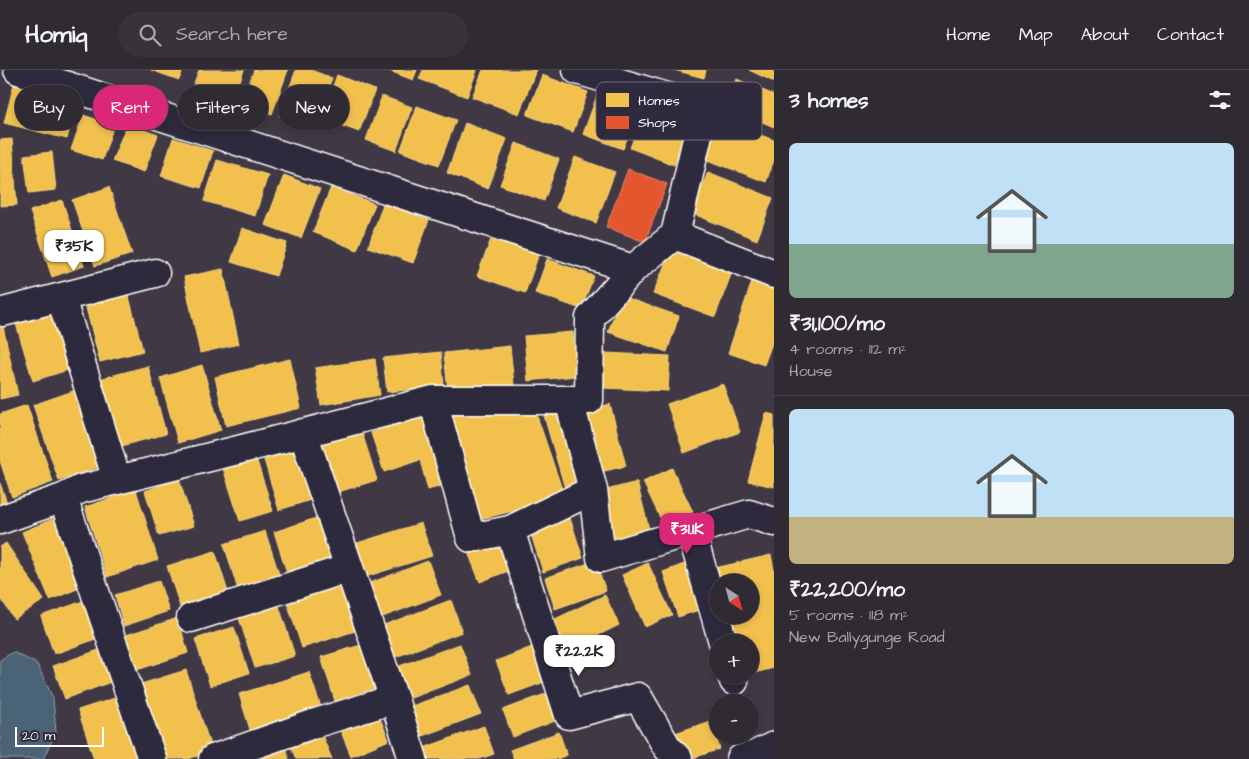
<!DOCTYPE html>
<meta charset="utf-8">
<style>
body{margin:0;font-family:"Architects Daughter",sans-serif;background:#38323b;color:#f1f3f6;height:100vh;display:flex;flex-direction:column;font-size:19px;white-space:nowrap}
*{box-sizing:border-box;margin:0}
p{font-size:16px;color:#a8a7ac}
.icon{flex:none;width:28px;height:28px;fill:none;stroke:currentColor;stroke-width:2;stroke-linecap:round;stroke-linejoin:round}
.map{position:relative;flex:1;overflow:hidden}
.details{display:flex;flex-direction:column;background:#302a33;width:475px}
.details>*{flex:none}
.top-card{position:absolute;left:15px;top:15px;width:475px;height:45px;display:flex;gap:10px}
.needle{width:32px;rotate:144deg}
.controls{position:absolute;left:709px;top:504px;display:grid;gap:10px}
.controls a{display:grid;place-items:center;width:50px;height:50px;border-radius:50%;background:#302a33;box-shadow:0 2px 8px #0003,0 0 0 1px #4b464e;font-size:25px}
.scale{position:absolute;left:15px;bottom:12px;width:89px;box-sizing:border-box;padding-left:5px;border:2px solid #fff;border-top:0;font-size:14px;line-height:18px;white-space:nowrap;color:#fff;-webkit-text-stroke:4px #2f2a3d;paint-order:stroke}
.price{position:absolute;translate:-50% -42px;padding:0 11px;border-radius:10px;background:#fff;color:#222;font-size:16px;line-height:32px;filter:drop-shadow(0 1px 2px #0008)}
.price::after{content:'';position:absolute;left:50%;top:30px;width:15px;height:11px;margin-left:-8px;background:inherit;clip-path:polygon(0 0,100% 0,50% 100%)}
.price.current{background:#db2777;color:#fff}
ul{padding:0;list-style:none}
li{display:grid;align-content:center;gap:10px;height:265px;padding:0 15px}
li+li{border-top:1px solid #4b464e}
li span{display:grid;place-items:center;height:155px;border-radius:8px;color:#555}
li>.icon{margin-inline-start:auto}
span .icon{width:90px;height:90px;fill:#fffc;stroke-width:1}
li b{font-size:21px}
h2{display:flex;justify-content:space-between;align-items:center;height:60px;padding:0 15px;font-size:21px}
.tag{padding:0 18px;border-radius:22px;background:#302a33;box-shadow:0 2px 8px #0003,0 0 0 1px #4b464e;font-size:18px;line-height:45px}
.tag.current{background:#db2777;color:#fff}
header{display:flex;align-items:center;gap:30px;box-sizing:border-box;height:70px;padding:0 25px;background:#302a33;border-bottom:1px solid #4b464e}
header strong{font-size:24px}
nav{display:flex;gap:28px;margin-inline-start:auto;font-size:18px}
.search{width:350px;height:45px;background:#38323b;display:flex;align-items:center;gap:12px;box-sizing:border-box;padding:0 18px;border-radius:28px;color:#a8a7ac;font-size:19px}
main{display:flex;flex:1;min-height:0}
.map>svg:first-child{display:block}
</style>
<header>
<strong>Homiq</strong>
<div class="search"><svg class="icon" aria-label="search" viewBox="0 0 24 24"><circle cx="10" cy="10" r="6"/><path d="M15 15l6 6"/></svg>Search here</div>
<nav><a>Home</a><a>Map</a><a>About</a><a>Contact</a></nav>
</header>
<main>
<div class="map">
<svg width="774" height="689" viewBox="0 0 774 689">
<rect width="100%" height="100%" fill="#403844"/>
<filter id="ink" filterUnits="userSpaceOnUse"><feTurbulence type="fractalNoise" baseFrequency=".02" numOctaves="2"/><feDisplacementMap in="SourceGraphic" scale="10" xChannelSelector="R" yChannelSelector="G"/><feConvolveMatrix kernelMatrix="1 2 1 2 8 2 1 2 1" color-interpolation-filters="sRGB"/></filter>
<g filter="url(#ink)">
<path fill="#4c6476" stroke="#94a2ad" d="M13 582 37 594 53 628 56 662 43 689H0V590Z"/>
<path fill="#f2c14e" stroke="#f6d483" d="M151 0H183L179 10Z
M199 0H244L232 33 192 18Z
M254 0H288L272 44 241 33Z
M296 0H311L332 8 313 58 279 46Z
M387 0H417L413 10Z
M423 0H477L467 27 419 9Z
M483 0H536L519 44 472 27Z
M674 0H706L704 8Z
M749 0H774V12Z
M337 5 375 20 359 62 321 48Z
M542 5 588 22 573 62 527 45Z
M737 9 774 25V57L725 36Z
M14 14 77 30 67 69 4 53Z
M599 20 640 35 623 79 583 64Z
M382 26 412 37 396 81 366 70Z
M648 30 692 47 674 95 630 78Z
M417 36 456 50 439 95 400 81Z
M83 45 114 55 102 90 71 80Z
M720 50 774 70V90L766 112 705 89Z
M465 53 507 69 488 119 447 103Z
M127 54 158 65 144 102 112 91Z
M173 68 213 81 201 118 161 106Z
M12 69 17 135 0 136V70Z
M516 73 559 89 544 131 500 115Z
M52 82 56 120 29 123 24 85Z
M575 87 615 102 596 153 556 138Z
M217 90 268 105 255 146 204 131Z
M708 102 773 128 757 170 691 143Z
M284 105 320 119 301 168 265 155Z
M109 117 132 184 95 196 72 130Z
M331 117 375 134 357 180 313 162Z
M62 130 84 196 52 207 30 141Z
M383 134 429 150 413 193 368 177Z
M242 158 287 173 276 206 231 192Z
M493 164 540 181 525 223 477 206Z
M671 179 732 202 715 247 653 224Z
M547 189 594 206 581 239 535 223Z
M223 199 239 274 200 283 184 207Z
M754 205 774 212V268L764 295 728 283Z
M127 219 143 281 100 292 84 230Z
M621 226 679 246 667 282 608 262Z
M54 243 71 299 33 311 16 254Z
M2 252 18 325 0 329V253Z
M573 262 576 306 528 311 524 266Z
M510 276 514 315 448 322 444 283Z
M441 282 444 316 387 322 383 288Z
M605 283 670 286 668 321 603 318Z
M290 289 301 338 226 356 215 307Z
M375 289 380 325 321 335 315 298Z
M202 295 221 360 178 373 160 308Z
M148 296 166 364 118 377 99 309Z
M723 314 740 362 684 383 667 334Z
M76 320 102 396 59 411 33 335Z
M610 334 626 396 592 404 577 343Z
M27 335 53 412 12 427 0 391V344Z
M568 339 590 414 566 422 544 346Z
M535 340 565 428 477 450 451 343Z
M432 343 453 412 428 420 420 390 384 402 371 363Z
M766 343 774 345V417L748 411Z
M359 353 377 410 338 422 320 365Z
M302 378 317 428 279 440 264 390Z
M254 382 273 441 240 451 221 392Z
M672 398 693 442 664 456 643 412Z
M179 409 194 456 159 466 145 421Z
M637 412 650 463 608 474 595 423Z
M0 413 7 433 0 435Z
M136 420 158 490 107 507 85 437Z
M319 447 332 492 288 506 274 462Z
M570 448 583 488 543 502 530 461Z
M53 449 82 517 50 530 22 462Z
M421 453 432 486 365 507 354 474Z
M265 461 280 507 238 520 224 474Z
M504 466 516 498 480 512 467 480Z
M6 473 44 530 14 549 0 527V477Z
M215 481 228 522 180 537 167 496Z
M771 485 774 500V598L750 604V572H732L726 545H750V512H719L715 498Z
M428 491 441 525 380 548 367 514Z
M595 491 606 521 555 539 545 508Z
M692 491 708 537 678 547 663 502Z
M648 493 672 545 645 557 622 505Z
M159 511 169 541 124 556 115 525Z
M340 515 355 561 302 578 287 532Z
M605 525 619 555 567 581 553 550Z
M86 530 99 568 54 584 41 546Z
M451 530 462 562 393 588 381 556Z
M279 536 295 586 255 598 239 548Z
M178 548 188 583 134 601 123 566Z
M234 557 249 603 210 616 195 569Z
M542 573 555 608 509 625 496 591Z
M460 574 472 605 403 631 391 599Z
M361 575 375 618 335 631 321 587Z
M107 577 119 609 65 629 53 596Z
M186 600 212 681 188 689H164L141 614Z
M309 602 322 640 251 663 239 624Z
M470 615 481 644 417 668 406 638Z
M553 621 563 648 513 667 503 640Z
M118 627 138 689H94L78 640Z
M377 641 389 670 351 686 339 657Z
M711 651 720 679 690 689H684L675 663Z
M484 656 494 684 480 689H421L418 680Z
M320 661 332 689H296L290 675Z
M559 662 567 685 557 689H514L510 680Z
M285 677 289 689H255Z"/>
<path fill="#e4572e" stroke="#ec896d" d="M628 99 667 114 645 172 606 157Z"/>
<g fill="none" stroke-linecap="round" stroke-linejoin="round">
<defs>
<path id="street" d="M18 0 633 199
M577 0 704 38 675 165
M675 165 774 204
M61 228 117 410
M3 242 155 203
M433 330 471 468 510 460 593 420
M569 330 593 420 601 488 749 444 774 452
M303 363 394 629 413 689
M63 428 152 689
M0 450 63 428 81 419 238 380 433 330H589L590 248 633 199 675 165
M510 460 569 645 638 627 667 677 678 689
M691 461 723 572
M191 548 349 498
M732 605 734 611
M213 689 316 653 394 629
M741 689 755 685 774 676"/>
</defs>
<use href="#street" stroke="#fff" stroke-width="31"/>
<use href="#street" stroke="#2f2a3d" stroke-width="28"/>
</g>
</g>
<rect x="596" y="12" width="166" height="58" rx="8" fill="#2f2a3d" stroke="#6d6a77" stroke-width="1"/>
<rect x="606" y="23" width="23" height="14" fill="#f2c14e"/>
<rect x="606" y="46" width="23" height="13" fill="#e4572e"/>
<g font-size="14" fill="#fff">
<text x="638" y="35">Homes</text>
<text x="638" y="57">Shops</text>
</g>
</svg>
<div class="controls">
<a><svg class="needle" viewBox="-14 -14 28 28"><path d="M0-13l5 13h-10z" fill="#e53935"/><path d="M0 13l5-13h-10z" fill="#a8a7ac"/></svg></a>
<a>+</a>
<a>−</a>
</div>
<div class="scale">20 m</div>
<b class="price" style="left:74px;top:202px">₹35K</b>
<b class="price current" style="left:687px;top:485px">₹31.1K</b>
<b class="price" style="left:579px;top:607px">₹22.2K</b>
<div class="top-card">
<a class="tag">Buy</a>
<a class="tag current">Rent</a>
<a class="tag">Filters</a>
<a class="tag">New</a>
</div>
</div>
<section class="details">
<h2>3 homes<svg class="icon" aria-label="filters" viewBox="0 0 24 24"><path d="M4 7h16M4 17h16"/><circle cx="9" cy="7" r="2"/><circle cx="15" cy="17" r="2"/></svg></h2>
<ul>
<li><span style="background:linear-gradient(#bfe0f5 65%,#7fa58c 0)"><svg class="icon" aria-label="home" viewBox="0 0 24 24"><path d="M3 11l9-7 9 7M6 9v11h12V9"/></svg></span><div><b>₹31,100/mo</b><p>4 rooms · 112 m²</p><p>House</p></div></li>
<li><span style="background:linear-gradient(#bfe0f5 70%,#c2b280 0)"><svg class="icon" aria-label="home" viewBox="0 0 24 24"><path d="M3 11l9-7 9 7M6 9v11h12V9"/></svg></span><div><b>₹22,200/mo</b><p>5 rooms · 118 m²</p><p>New Ballygunge Road</p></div></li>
</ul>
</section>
</main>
